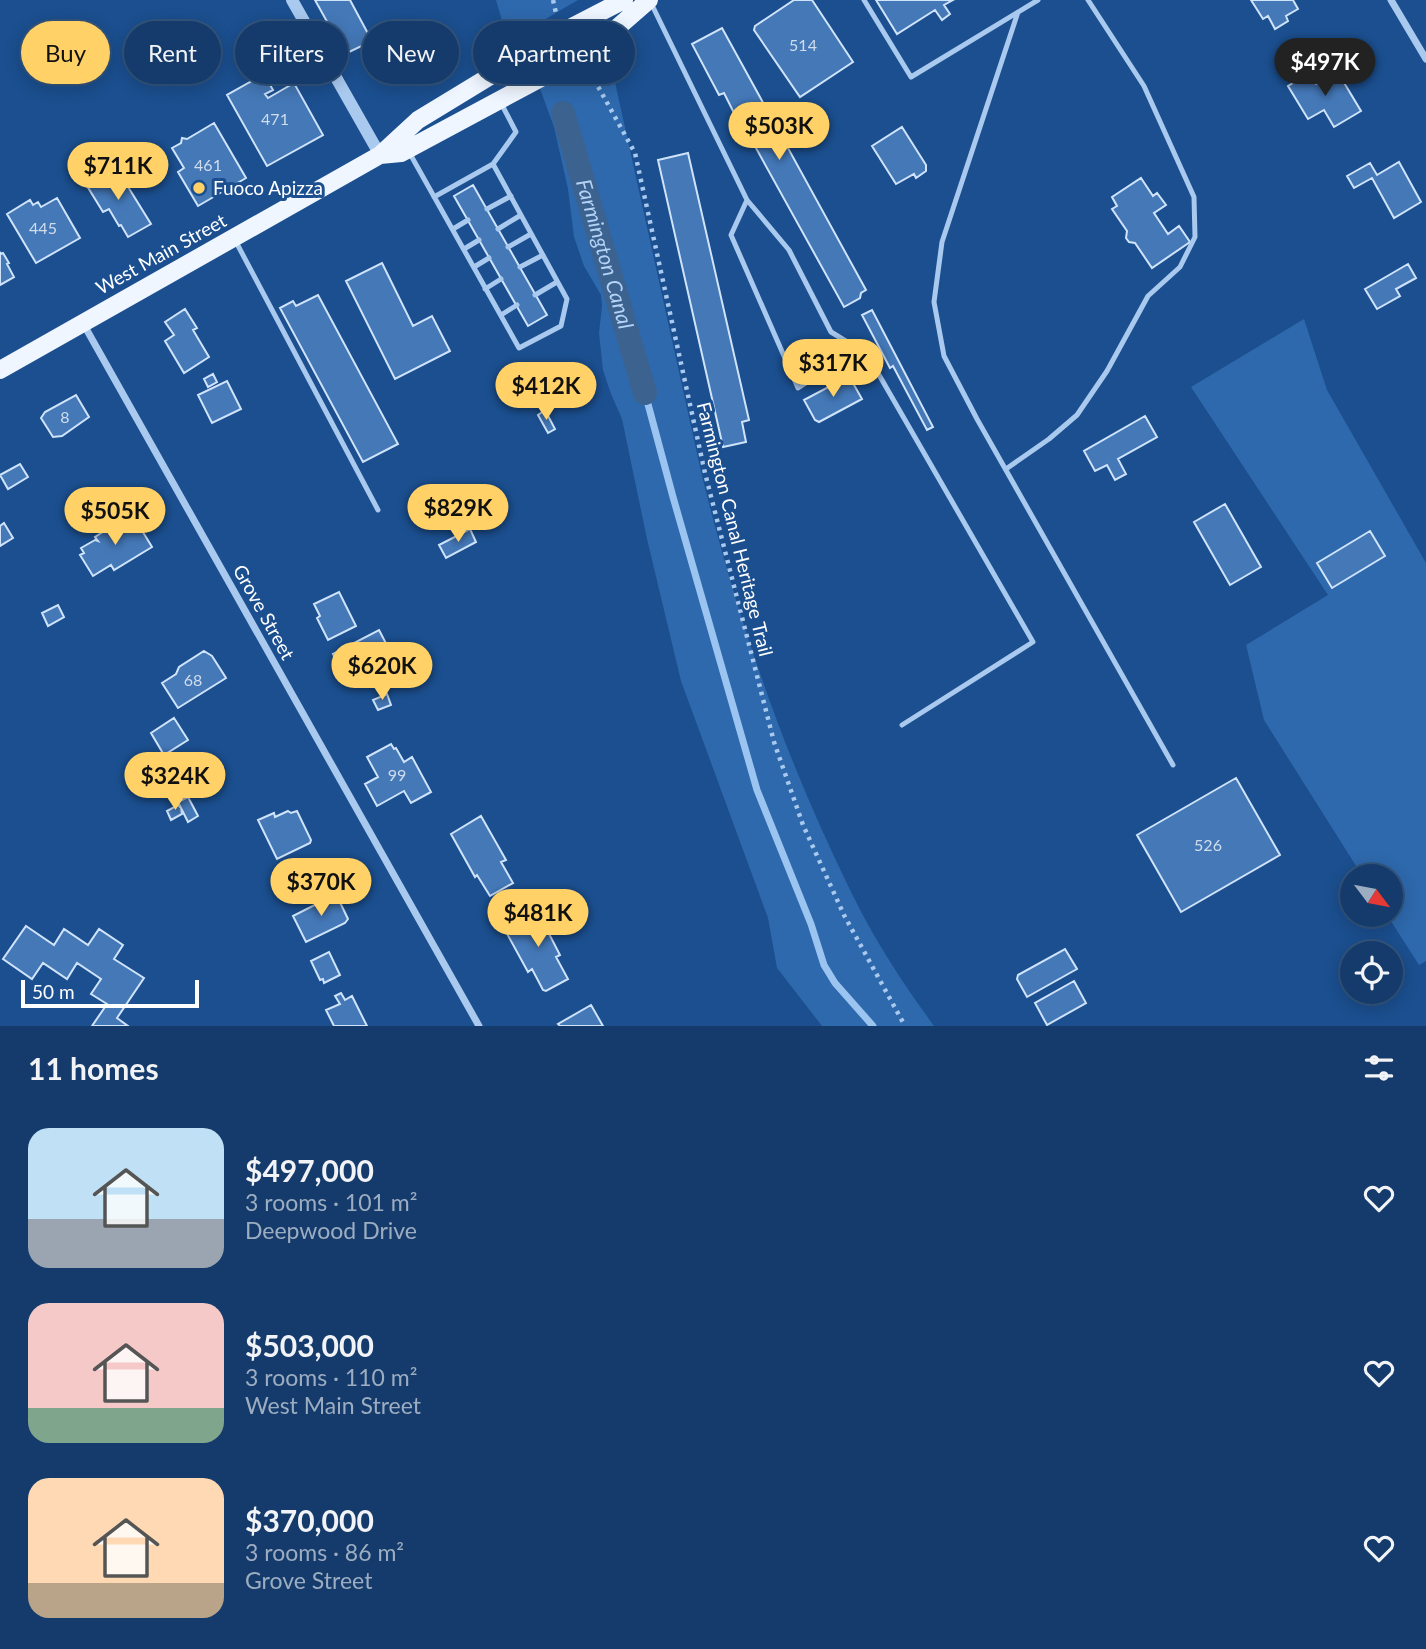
<!DOCTYPE html>
<meta charset="utf-8">
<style>
body{margin:0;font-family:Lato,sans-serif;background:#214673;color:#f1f3f6;height:100vh;display:flex;flex-direction:column;font-size:26px;white-space:nowrap}
*{box-sizing:border-box;margin:0}
p{font-size:23px;color:#9dadc1}
.icon{flex:none;width:38px;height:38px;fill:none;stroke:currentColor;stroke-width:2;stroke-linecap:round;stroke-linejoin:round}
.map{position:relative;height:1026px;overflow:hidden}
.details{display:flex;flex-direction:column;background:#143b6b;flex:1}
.details>*{flex:none}
.hud{position:absolute;left:21px;top:21px;width:700px;height:63px;display:flex;gap:14px}
.needle{width:46px;rotate:122deg}
.tools{position:absolute;left:1340px;top:864px;display:grid;gap:14px}
.tools a{display:grid;place-items:center;width:63px;height:63px;border-radius:50%;background:#143b6b;box-shadow:0 4px 18px #0003,0 0 0 2px #33557e;font-size:35px}
.scale{position:absolute;left:21px;bottom:18px;width:178px;box-sizing:border-box;padding-left:7px;border:4px solid #fff;border-top:0;font-size:19px;line-height:24px;white-space:nowrap;color:#fff;-webkit-text-stroke:5px #1b4f8f;paint-order:stroke}
.price{position:absolute;translate:-50% -60px;padding:0 16px;border-radius:24px;background:#ffd166;color:#111;font-size:23px;line-height:46px;filter:drop-shadow(0 2px 4px #0008)}
.price::after{content:'';position:absolute;left:50%;top:42px;width:21px;height:16px;margin-left:-10px;background:inherit;clip-path:polygon(0 0,100% 0,50% 100%)}
.price.on{background:#222;color:#fff}
ul{padding:0;list-style:none}
li{display:flex;align-items:center;gap:21px;height:175px;padding:0 28px}
li span{display:grid;place-items:center;flex:none;width:196px;height:140px;border-radius:21px;color:#555}
li>.icon{margin-inline-start:auto}
span .icon{width:84px;height:84px;fill:#fffc;stroke-width:1}
li b{font-size:30px}
h2{display:flex;justify-content:space-between;align-items:center;height:84px;padding:0 28px;font-size:30px}
.pill{padding:0 24px;border-radius:32px;background:#143b6b;box-shadow:0 4px 18px #0003,0 0 0 2px #33557e;font-size:24px;line-height:63px}
.pill.on{background:#ffd166;color:#111}
.map>svg:first-child{display:block}
</style>
<div class="map">
<svg width="1426" height="1026" viewBox="0 0 1426 1026">
<rect width="100%" height="100%" fill="#1b4f8f"/>
<path fill="#2e69ad" d="M496 0H578L508 41Z
M607 46 702 476C732 597 770 714 821 828 838 865 855 902 875 937 893 968 913 997 934 1026H822L777 968 768 918 681 681 647 539 622 419 611 394 603 370 599 333 602 306 601 295 584 266 574 237 568 189 554 127 539 86Z
M1304 319 1327 390 1426 563V961L1419 965 1387 915H1391V877H1363L1264 720 1246 645 1328 595 1191 387Z"/>
<g fill="none" stroke-linecap="round" stroke-linejoin="round">
<path stroke="#9cc4f0" stroke-width="7" d="M645 393 673 497 757 790 811 924 824 965 835 983 873 1026"/>
<path stroke="#3c6290" stroke-width="24" id="s1" d="M563 113 645 393"/>
</g>
<path fill="#4478b7" stroke="#cfe3fa" stroke-width="2" d="M315 0H350L372 41 345 54Z
M794 0H812L853 62 800 97 754 30 755 26Z
M876 0H953L944 5 950 14 942 20 935 10 897 34Z
M1251 0H1293L1298 9 1286 16 1288 21 1275 29 1268 16 1263 19Z
M722 28 866 290 861 293 860 298 844 307 736 112 734 113 724 93 719 95 692 44Z
M1337 71 1361 111 1334 127 1324 110 1308 119 1288 86 1309 73 1316 84Z
M264 74 273 90 265 94 268 98 294 83 323 135 267 166 227 95Z
M214 123 246 178 198 206 178 172 184 168 172 148 181 143 182 138 187 139Z
M902 127 926 165V171L916 178 914 174 896 184 872 146Z
M688 153 749 420 742 422 746 442 723 447 658 160Z
M1399 162 1421 202 1394 218 1372 178 1354 188 1347 176 1370 163 1377 175Z
M105 169 112 181 118 178 121 182H125L151 224 128 237 121 225 119 226 109 209 103 212 84 181Z
M1141 178 1153 196 1157 193 1166 205 1154 213 1168 234 1179 226 1190 242 1152 268 1135 243 1129 242 1126 238 1127 231 1112 209 1117 206 1112 197Z
M473 185 547 315 528 326 454 196Z
M57 198 80 238 36 263 7 214 30 200 33 205 38 202 41 207Z
M0 252 1 254 3 253 9 263 7 264 14 277 0 285Z
M382 263 413 326 432 316 450 351 395 379 346 281Z
M1408 264 1416 278 1396 289 1400 296 1377 309 1365 289Z
M318 295 398 444 363 462 280 308 293 301 296 306Z
M185 309 197 328 193 330 209 357 184 373 165 341 174 335 165 322Z
M872 310 933 427 927 430 893 366 890 368 862 315Z
M213 374 217 382 208 387 204 379Z
M849 376 862 399 819 422 815 420 804 400Z
M227 381 241 409 212 423 198 395Z
M76 395 89 417 62 436 53 437 41 418 45 412Z
M545 410 555 429 548 433 538 415Z
M1145 416 1157 437 1118 459 1126 474 1115 480 1107 465 1095 471 1084 451Z
M20 464 28 477 8 489 0 475Z
M1225 504 1261 567 1230 585 1194 522Z
M135 519 152 547 114 570 111 565 93 576 80 555 84 553 81 548 95 540 98 541 95 537 120 521 123 526Z
M4 523 13 538 0 546V526Z
M470 529 476 542 446 558 439 545Z
M1370 531 1385 556 1332 588 1317 563Z
M339 592 356 626 328 640 317 618 320 616 314 604Z
M58 605 64 617 48 626 42 613Z
M379 630 390 651 344 675 333 654Z
M204 651 212 656 226 678 178 708 162 683 176 674 179 667Z
M387 694 391 705 378 710 373 700Z
M174 718 188 740 164 755 151 733Z
M391 744 394 749 396 748 404 762 412 757 431 792 411 803 404 791 377 806 365 784 378 777 367 757Z
M1236 778 1280 855 1181 912 1137 835Z
M188 797 198 816 188 822 178 802Z
M178 805 181 808 182 814 171 820 167 811Z
M288 811 291 813 297 811 311 840 310 843 277 859 258 820 274 813 275 817Z
M481 816 506 860 501 862 513 883 490 896 477 875 475 877 451 834Z
M336 894 348 919 345 923 306 942 293 916Z
M548 907 556 923 546 928 560 955 556 957 568 979 546 991 543 990 532 969 528 972 505 930Z
M26 926 54 945 64 929 88 945 99 929 123 945 114 959 144 978 117 1018 128 1026H92L107 1004 91 994 101 979 77 963 67 979 43 963 32 979 3 959Z
M1065 949 1077 969 1027 997 1017 979 1018 975Z
M329 952 340 975 324 983 323 979 320 980 311 961Z
M1074 981 1086 1003 1047 1025 1035 1003Z
M341 993 345 1000 352 996 367 1026H334L326 1010 340 1004 335 996Z
M591 1005 603 1026H560L558 1024Z"/>
<g fill="none" stroke-linecap="round" stroke-linejoin="round">
<path stroke="#a9c9ee" stroke-width="4.5" stroke-dasharray="3.5 5" stroke-linecap="butt" d="M553 0 556 13
M590 72 635 153 705 473 774 742 803 825 844 915 905 1026"/>
<path stroke="#a9c9ee" stroke-width="5" d="M864 0 911 77 1038 0
M651 3 747 200 789 250 831 332 867 354 1033 642 902 725
M1018 12 942 242 934 302 944 356 977 419 1173 765
M409 152 519 348 561 326 567 299 493 164
M434 197 493 164 516 132 501 103
M747 200 731 235 798 388 815 377 854 346
M487 209 511 196
M453 229 468 220
M498 229 521 215
M235 240 378 510
M508 247 531 234
M464 249 479 240
M474 267 489 258
M520 267 543 255
M485 289 501 279
M535 295 557 282
M501 315 517 305
M1006 469 1049 439 1077 415 1107 371 1148 296 1180 267 1195 237 1194 197 1144 86 1088 0"/>
<path stroke="#a9c9ee" stroke-width="7" d="M1391 0 1426 59
M84 325 479 1026"/>
<path stroke="#a9c9ee" stroke-width="12" d="M292 0 380 155"/>
<path stroke="#f0f6ff" stroke-width="18" d="M380 155 401 153 552 72 580 55 602 41 649 0
M0 370 380 155 418 120 566 30 624 0"/>
</g>
<circle fill="#ffd166" stroke="#1b4f8f" stroke-width="2.5" cx="199" cy="188" r="7"/>
<g text-anchor="middle" stroke-width="6" stroke-linejoin="round" paint-order="stroke">
<g font-size="16" fill="#d0dded">
<text x="803" y="51">514</text>
<text x="275" y="125">471</text>
<text x="208" y="171">461</text>
<text x="43" y="234">445</text>
<text x="65" y="423">8</text>
<text x="193" y="686">68</text>
<text x="397" y="781">99</text>
<text x="1208" y="851">526</text>
</g>
<g font-size="19" fill="#fff" stroke="#1b4f8f" text-anchor="start">
<text x="213" y="195">Fuoco Apizza</text>
</g>
<g font-size="19" fill="#fff" stroke="#1b4f8f">
<text transform="translate(161 254) rotate(-29)" y="7">West Main Street</text>
<text transform="translate(735 529) rotate(76)" y="7">Farmington Canal Heritage Trail</text>
<text transform="translate(264 612) rotate(61)" y="7">Grove Street</text>
</g>
<g font-size="21" font-style="italic" fill="#b5d3f5" stroke="#1b4f8f">
<text dy="7" stroke="none"><textPath href="#s1" startOffset="147">Farmington Canal</textPath></text>
</g>
</g>
</svg>
<div class="tools">
<a><svg class="needle" viewBox="-14 -14 28 28"><path d="M0-13l5 13h-10z" fill="#e53935"/><path d="M0 13l5-13h-10z" fill="#9dadc1"/></svg></a>
<a><svg class="icon" aria-label="locate" viewBox="0 0 24 24"><circle cx="12" cy="12" r="6"/><path d="M12 2v4M12 18v4M2 12h4M18 12h4"/></svg></a>
</div>
<div class="scale">50 m</div>
<b class="price on" style="left:1325px;top:98px">$497K</b>
<b class="price" style="left:779px;top:162px">$503K</b>
<b class="price" style="left:118px;top:202px">$711K</b>
<b class="price" style="left:833px;top:399px">$317K</b>
<b class="price" style="left:546px;top:422px">$412K</b>
<b class="price" style="left:458px;top:544px">$829K</b>
<b class="price" style="left:115px;top:547px">$505K</b>
<b class="price" style="left:382px;top:702px">$620K</b>
<b class="price" style="left:175px;top:812px">$324K</b>
<b class="price" style="left:321px;top:918px">$370K</b>
<b class="price" style="left:538px;top:949px">$481K</b>
<div class="hud">
<a class="pill on">Buy</a>
<a class="pill">Rent</a>
<a class="pill">Filters</a>
<a class="pill">New</a>
<a class="pill">Apartment</a>
</div>
</div>
<section class="details">
<h2>11 homes<svg class="icon" aria-label="filters" viewBox="0 0 24 24"><path d="M4 7h16M4 17h16"/><circle cx="9" cy="7" r="2"/><circle cx="15" cy="17" r="2"/></svg></h2>
<ul>
<li><span style="background:linear-gradient(#bfe0f5 65%,#9aa5b1 0)"><svg class="icon" aria-label="home" viewBox="0 0 24 24"><path d="M3 11l9-7 9 7M6 9v11h12V9"/></svg></span><div><b>$497,000</b><p>3 rooms · 101 m²</p><p>Deepwood Drive</p></div><svg class="icon" aria-label="heart" viewBox="0 0 24 24"><path d="M12 20l-8-8c-3-5 5-10 8-4 3-6 11-1 8 4z"/></svg></li>
<li><span style="background:linear-gradient(#f6c9c9 75%,#7fa58c 0)"><svg class="icon" aria-label="home" viewBox="0 0 24 24"><path d="M3 11l9-7 9 7M6 9v11h12V9"/></svg></span><div><b>$503,000</b><p>3 rooms · 110 m²</p><p>West Main Street</p></div><svg class="icon" aria-label="heart" viewBox="0 0 24 24"><path d="M12 20l-8-8c-3-5 5-10 8-4 3-6 11-1 8 4z"/></svg></li>
<li><span style="background:linear-gradient(#ffd9b3 75%,#b9a48a 0)"><svg class="icon" aria-label="home" viewBox="0 0 24 24"><path d="M3 11l9-7 9 7M6 9v11h12V9"/></svg></span><div><b>$370,000</b><p>3 rooms · 86 m²</p><p>Grove Street</p></div><svg class="icon" aria-label="heart" viewBox="0 0 24 24"><path d="M12 20l-8-8c-3-5 5-10 8-4 3-6 11-1 8 4z"/></svg></li>
</ul>
</section>
